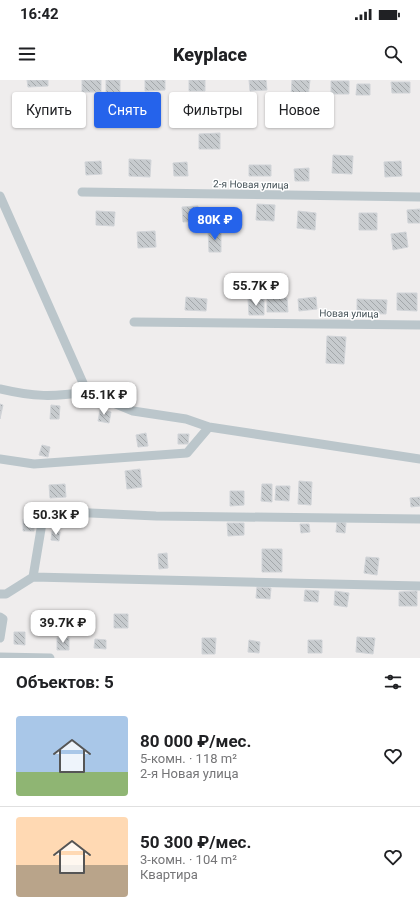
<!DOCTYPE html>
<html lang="ru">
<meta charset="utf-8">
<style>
body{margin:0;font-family:Roboto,sans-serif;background:#f6f6f6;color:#202124;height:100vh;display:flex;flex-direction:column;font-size:15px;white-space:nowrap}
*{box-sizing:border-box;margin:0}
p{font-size:13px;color:#757577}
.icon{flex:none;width:22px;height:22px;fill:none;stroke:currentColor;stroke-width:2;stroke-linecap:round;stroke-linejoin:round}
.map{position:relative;height:578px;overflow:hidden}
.drawer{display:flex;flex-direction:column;background:#fff;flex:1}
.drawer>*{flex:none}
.banner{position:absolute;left:12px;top:12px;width:396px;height:36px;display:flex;gap:8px}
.price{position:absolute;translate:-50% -34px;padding:0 9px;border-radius:8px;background:#fff;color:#222;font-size:13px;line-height:26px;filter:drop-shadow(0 1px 2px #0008)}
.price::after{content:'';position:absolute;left:50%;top:24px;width:12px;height:9px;margin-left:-6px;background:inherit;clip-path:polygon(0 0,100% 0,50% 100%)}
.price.on{background:#2563eb;color:#fff}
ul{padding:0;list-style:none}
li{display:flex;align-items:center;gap:12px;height:100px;padding:0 16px}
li+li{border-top:1px solid #e0e0e0}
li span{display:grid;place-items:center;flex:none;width:112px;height:80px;border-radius:4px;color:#555}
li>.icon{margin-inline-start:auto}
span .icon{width:48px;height:48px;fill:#fffc;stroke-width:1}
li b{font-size:17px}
h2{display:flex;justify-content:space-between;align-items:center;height:48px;padding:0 16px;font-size:17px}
.tag{padding:0 14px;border-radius:4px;background:#fff;box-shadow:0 1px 3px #0004;font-size:14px;line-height:36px}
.tag.on{background:#2563eb;color:#fff}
.status{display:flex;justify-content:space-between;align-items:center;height:28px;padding:0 20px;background:#fff;direction:ltr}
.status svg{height:11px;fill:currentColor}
header{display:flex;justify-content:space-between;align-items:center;height:52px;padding:0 16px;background:#fff;font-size:18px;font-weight:800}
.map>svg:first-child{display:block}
</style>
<div class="status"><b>16:42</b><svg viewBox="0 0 49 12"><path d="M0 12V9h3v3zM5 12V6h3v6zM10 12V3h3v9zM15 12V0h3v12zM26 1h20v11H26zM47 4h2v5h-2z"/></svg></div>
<header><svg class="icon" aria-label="menu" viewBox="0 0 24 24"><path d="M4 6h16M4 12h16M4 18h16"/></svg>Keyplace<svg class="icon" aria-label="search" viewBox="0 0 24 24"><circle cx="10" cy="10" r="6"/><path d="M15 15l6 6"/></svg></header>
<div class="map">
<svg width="420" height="578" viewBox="0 0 420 578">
<defs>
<pattern id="building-back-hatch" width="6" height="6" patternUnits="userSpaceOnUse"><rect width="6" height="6" fill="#c7cbce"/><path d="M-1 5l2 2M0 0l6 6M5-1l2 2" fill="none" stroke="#a3a7aa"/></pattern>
</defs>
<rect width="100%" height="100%" fill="#efeded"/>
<path fill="url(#building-back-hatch)" stroke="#d1d4d8" d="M27 0H48V6L28 7Z
M82 0H101V12H82Z
M106 0H120V14H106Z
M145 0H165V10L145 11Z
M189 0H205V11H189Z
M249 0H266L267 10 250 11Z
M292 0H310L308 18 291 17Z
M331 1H349V14H331Z
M391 2H410V13H392Z
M357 4H370V15H356Z
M220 53V69H199V54Z
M333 75 353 76 352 94 332 93Z
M129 79 151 80 150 97 129 96Z
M101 81 102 94 86 95 85 82Z
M401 81 402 96 385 97 384 82Z
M187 82 188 96H174L173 83Z
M249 85H271V96H249Z
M309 88V101H295L294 89Z
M257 124 275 125 274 141 256 140Z
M198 126V141L183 142 182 127Z
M420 129V143H408L407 130Z
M96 131 115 132 114 146 96 145Z
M298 131 316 133 315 150 297 148Z
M359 133H377V150H359Z
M235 137 237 151 227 152 226 138Z
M208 150H221V172H209Z
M155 151 156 167 138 168 137 152Z
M406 152 408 167 393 170 391 154Z
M397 213H417V231L397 230Z
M186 217 207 219 206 231 185 230Z
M316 217 317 229 299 231 298 219Z
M267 218H287L288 232H267Z
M248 219H264V235H249Z
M357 219 387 220 386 234 357 233Z
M327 256 346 257 344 284 326 283Z
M0 324 3 325 0 339Z
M51 325 60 326 59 339H50Z
M100 330 111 332 109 343 98 341Z
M146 353 148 366 138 367 136 355Z
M178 354H189L188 364H178Z
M42 365 50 367 48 377 39 375Z
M140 389 142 407 127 409 125 391Z
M299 401 312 402 311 425 298 424Z
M65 404 66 417 50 418 49 405Z
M262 404H272V422L261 421Z
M276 406H290L289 421 275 420Z
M230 411H244V425L230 426Z
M420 417V426L411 427 410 418Z
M23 439H34V451H23Z
M337 442 346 443 345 453 336 452Z
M227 443H244V455L228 456Z
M300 444H309L310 452 301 453Z
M52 451 60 452 59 461 51 460Z
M262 469H282V492H262Z
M167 473 168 488 159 489 158 474Z
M366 477 379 478 377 495 364 493Z
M257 507 271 508 270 519 256 518Z
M305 510 319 511 318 522 304 521Z
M335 511 349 513 347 527 334 525Z
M417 511V526H399V512Z
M114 534H128V548H114Z
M14 552H25V565L14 564Z
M357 557 375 558 373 574 356 572Z
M57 558H69V570H57Z
M202 558H216L215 574H202Z
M95 559 106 560V569L94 568Z
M249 560 260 562 259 573 248 572Z
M308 560H322V573H308Z"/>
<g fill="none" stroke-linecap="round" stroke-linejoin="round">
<path stroke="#bbc6cb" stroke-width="9" d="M82 112 420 117
M0 116 87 312 133 331 186 339 209 347 420 379
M134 242 420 245
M0 309C34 317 53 317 87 312
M0 379 34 384 187 373 209 347
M33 497 420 506
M0 514H6L33 497 43 437 47 431 156 436 420 439
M0 537 3 539 0 558
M0 577 50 578"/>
</g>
<g text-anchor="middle" stroke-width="3" stroke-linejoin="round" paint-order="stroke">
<g font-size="10" fill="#465359" stroke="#fff">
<text transform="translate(251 104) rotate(1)" y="4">2-я Новая улица</text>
<text transform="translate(349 233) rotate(1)" y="4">Новая улица</text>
</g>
</g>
</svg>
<b class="price on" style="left:215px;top:161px">80K ₽</b>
<b class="price" style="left:256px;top:227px">55.7K ₽</b>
<b class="price" style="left:104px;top:336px">45.1K ₽</b>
<b class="price" style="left:56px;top:456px">50.3K ₽</b>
<b class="price" style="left:63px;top:564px">39.7K ₽</b>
<div class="banner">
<a class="tag">Купить</a>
<a class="tag on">Снять</a>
<a class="tag">Фильтры</a>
<a class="tag">Новое</a>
</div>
</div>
<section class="drawer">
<h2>Объектов: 5<svg class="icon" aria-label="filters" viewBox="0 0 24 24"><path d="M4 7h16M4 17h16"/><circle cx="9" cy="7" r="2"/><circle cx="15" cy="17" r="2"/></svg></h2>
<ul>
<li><span style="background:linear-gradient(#a9c7e8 70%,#8fb573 0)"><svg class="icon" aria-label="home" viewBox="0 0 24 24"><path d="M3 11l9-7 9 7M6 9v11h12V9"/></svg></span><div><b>80 000 ₽/мес.</b><p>5-комн. · 118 m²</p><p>2-я Новая улица</p></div><svg class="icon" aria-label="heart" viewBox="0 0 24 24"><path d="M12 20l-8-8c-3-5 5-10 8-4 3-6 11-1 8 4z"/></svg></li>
<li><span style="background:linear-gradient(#ffd9b3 60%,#b9a48a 0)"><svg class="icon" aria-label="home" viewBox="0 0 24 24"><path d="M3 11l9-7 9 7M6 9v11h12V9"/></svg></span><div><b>50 300 ₽/мес.</b><p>3-комн. · 104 m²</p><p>Квартира</p></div><svg class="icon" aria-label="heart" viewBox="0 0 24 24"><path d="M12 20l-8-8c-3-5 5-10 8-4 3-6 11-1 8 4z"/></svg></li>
</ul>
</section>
